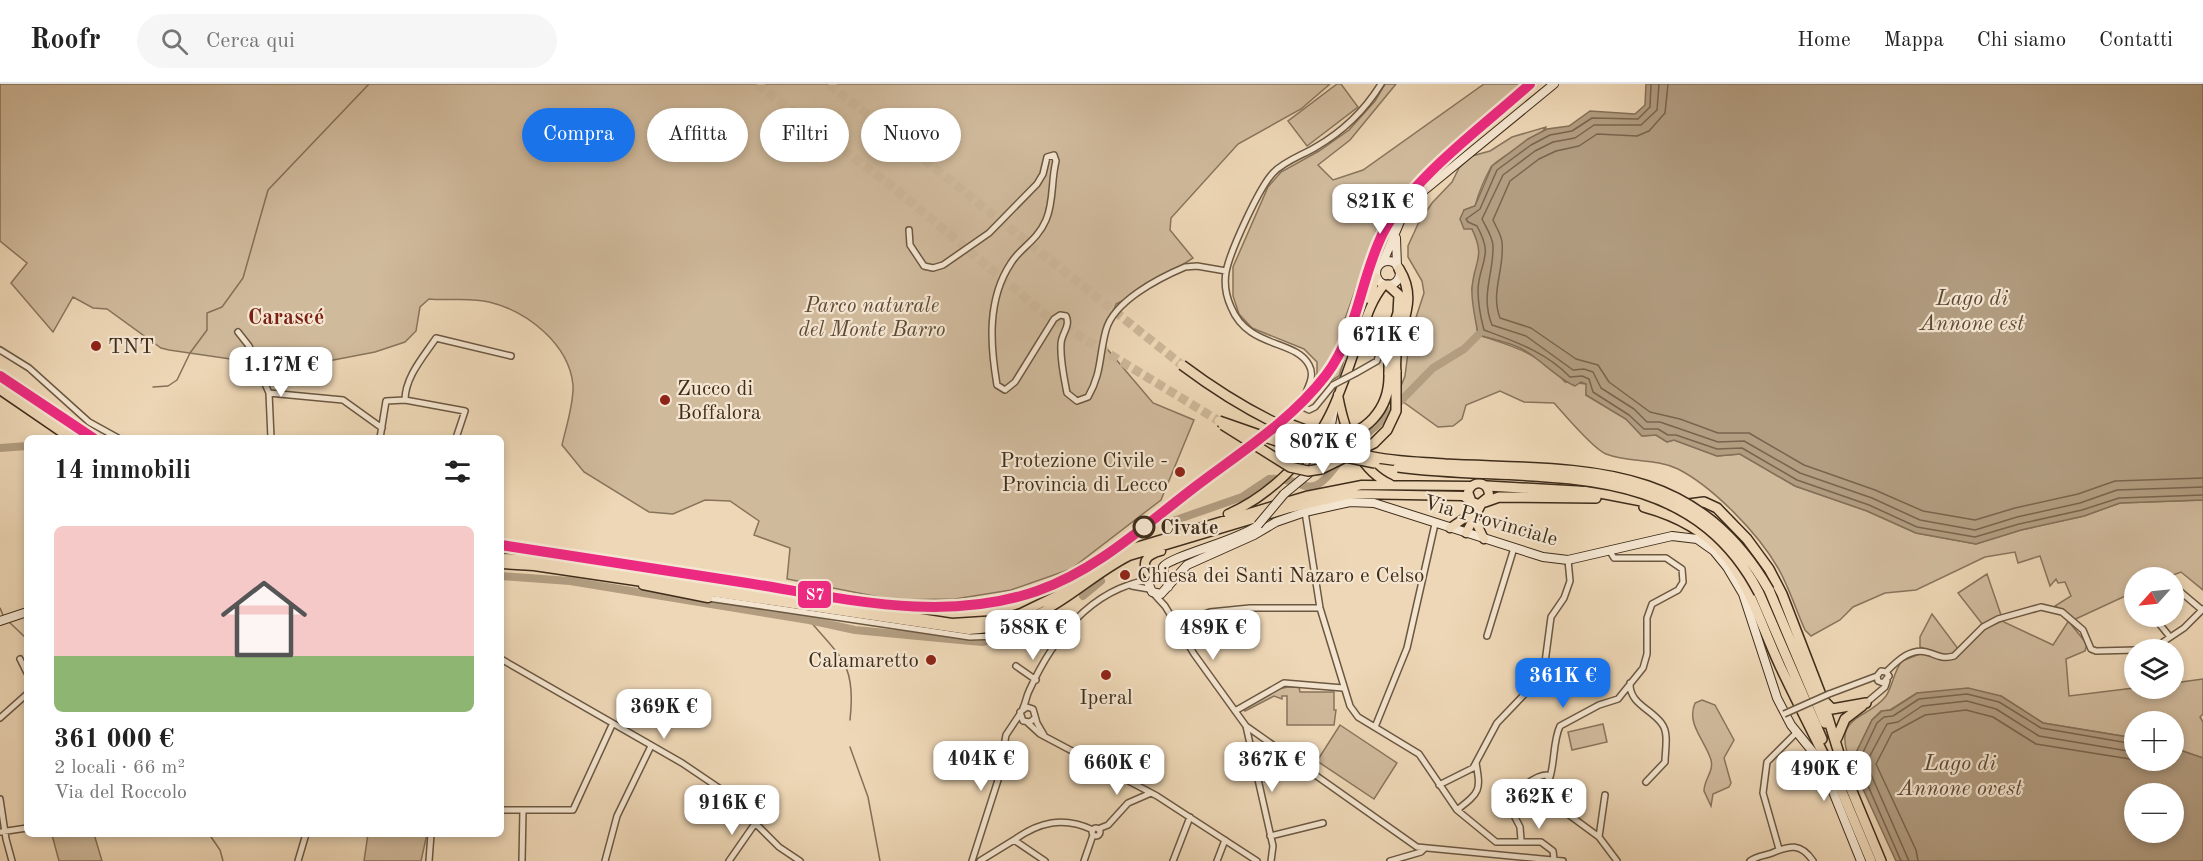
<!DOCTYPE html>
<html lang="it">
<meta charset="utf-8">
<style>
body{margin:0;font-family:"Old Standard TT",serif;background:#f6f6f6;color:#222;height:100vh;display:flex;flex-direction:column;font-size:22px;white-space:nowrap}
*{box-sizing:border-box;margin:0}
p{font-size:20px;color:#767676}
.icon{flex:none;width:33px;height:33px;fill:none;stroke:currentColor;stroke-width:2;stroke-linecap:round;stroke-linejoin:round}
.map{position:relative;flex:1;overflow:hidden}
.details{position:absolute;left:24px;top:351px;width:480px;height:402px;display:flex;flex-direction:column;background:#fff;border-radius:9px;box-shadow:0 3px 9px #0003}
.details>*{flex:none}
.hud{position:absolute;left:522px;top:24px;width:570px;height:54px;display:flex;gap:12px}
.needle{width:39px;rotate:243deg}
.tools{position:absolute;left:2124px;top:483px;display:grid;gap:12px}
.tools a{display:grid;place-items:center;width:60px;height:60px;border-radius:50%;background:#fff;box-shadow:0 3px 9px #0003;font-size:30px}
.price{position:absolute;translate:-50% -51px;padding:0 14px;border-radius:12px;background:#fff;color:#222;font-size:20px;line-height:39px;filter:drop-shadow(0 2px 3px #0008)}
.price::after{content:'';position:absolute;left:50%;top:36px;width:18px;height:14px;margin-left:-9px;background:inherit;clip-path:polygon(0 0,100% 0,50% 100%)}
.price.selected{background:#1a73e8;color:#fff}
ul{padding:0;list-style:none}
li{display:grid;align-content:center;gap:12px;height:318px;padding:0 30px}
li span{display:grid;place-items:center;height:186px;border-radius:9px;color:#555}
li>.icon{margin-inline-start:auto}
span .icon{width:108px;height:108px;fill:#fffc;stroke-width:1}
li b{font-size:26px}
h2{display:flex;justify-content:space-between;align-items:center;height:72px;padding:0 30px;font-size:26px}
.tag{padding:0 21px;border-radius:27px;background:#fff;box-shadow:0 3px 9px #0003;font-size:21px;line-height:54px}
.tag.selected{background:#1a73e8;color:#fff}
header{display:flex;align-items:center;gap:36px;box-sizing:border-box;height:84px;padding:0 30px;background:#fff;border-bottom:2px solid #e0e0e0}
header strong{font-size:28px}
nav{display:flex;gap:33px;margin-inline-start:auto;font-size:21px}
.search{width:420px;height:54px;background:#f6f6f6;display:flex;align-items:center;gap:15px;box-sizing:border-box;padding:0 21px;border-radius:33px;color:#767676;font-size:22px}
.map>svg:first-child{display:block}
</style>
<header>
<strong>Roofr</strong>
<div class="search"><svg class="icon" aria-label="search" viewBox="0 0 24 24"><circle cx="10" cy="10" r="6"/><path d="M15 15l6 6"/></svg>Cerca qui</div>
<nav><a>Home</a><a>Mappa</a><a>Chi siamo</a><a>Contatti</a></nav>
</header>
<div class="map">
<svg width="2203" height="777" viewBox="0 0 2203 777">
<rect width="100%" height="100%" fill="#eed7b6"/>
<filter id="stains"><feTurbulence type="fractalNoise" baseFrequency=".00333" numOctaves="4"/><feColorMatrix values="0 0 0 0 .2 0 0 0 0 .09 0 0 0 0 .02 0 0 0 .5 -.17"/></filter>
<radialGradient id="worn" r=".72"><stop offset=".6" stop-color="#630" stop-opacity="0"/><stop offset="1" stop-color="#630" stop-opacity=".3"/></radialGradient>
<path fill="#d0ba9c" stroke="#88745c" stroke-width="1.5" d="M0 0H1330L1301 25 1238 60 1171 134 1170 146 1193 174 1147 204 1116 220 1103 260 1153 319 1194 336 1161 416 1071 485 1011 506 955 515 894 516 787 495 790 464 754 451 759 437 730 417 705 416 673 430 649 428 584 388 562 361C566 343 574 319 573 301 569 260 527 227 489 218 471 213 448 217 429 215L420 223 416 247 405 258 375 268 318 279 274 270 251 278 169 266 161 264 107 225 93 224 73 213 53 248 11 199 27 179 0 157Z
M1337 0H1341L1358 23 1307 62 1288 37Z
M1385 0H1396L1350 56 1318 81 1333 96 1363 86 1484 0H1525C1476 44 1417 82 1380 137L1342 243 1353 248 1339 292 1325 300 1317 309V278L1304 265 1252 244 1239 230 1233 212V183L1268 103 1281 88 1319 67 1349 46 1375 17Z
M1546 43C1544 52 1499 72 1491 83 1485 94 1478 111 1475 122L1464 126 1479 161V180L1472 204 1478 251C1510 261 1544 271 1565 298L1587 300 1586 311 1626 335 1642 352 1656 351 1667 358 1674 356 1717 372 1740 370 1795 402 1867 427 1916 449 1976 460 2021 446 2084 432 2120 419 2203 416V506L2181 488 2168 493 2134 494V508L2069 538 2087 560 2085 567 2066 575 2069 612 2134 604H2174V599L2203 595V630L2200 633 2203 638V674L2174 664V638H2134V654L2043 639 2001 612 1917 609 1890 626 1881 627 1872 636 1851 679C1830 630 1867 637 1886 612 1893 602 1894 586 1902 577L1925 568 1949 575 1986 544 2002 537 2053 561 2068 538 2063 527 2055 522 2071 512 2065 498 2058 499 2056 495 2050 502 2040 472 2018 479 2015 468 1985 473 1916 506 1885 509 1853 523 1840 536 1811 552 1805 546C1796 526 1789 503 1778 484 1758 449 1713 403 1678 385 1655 374 1629 379 1606 370 1593 365 1565 331 1554 319L1524 318 1500 307 1466 321 1462 335 1453 342 1438 343 1402 317 1399 307 1405 292 1410 252 1424 209 1422 197 1408 173V162L1418 140 1432 119 1452 98 1459 84 1472 72 1490 67 1512 53Z
M1987 490 2001 531 1983 541 1958 509Z
M1932 530 1959 566 1949 573 1920 563V553Z
M1288 603H1299L1300 608H1334V626H1336L1334 641H1287V612H1282V615L1274 612 1245 627 1243 625 1278 605Z
M1702 616 1715 621 1734 656 1724 674 1731 699 1729 703 1713 710 1711 722 1704 707C1704 695 1714 688 1711 676 1705 656 1686 640 1695 619Z
M1603 640 1607 658 1572 666 1568 648Z
M1340 641 1397 679 1374 715 1317 677Z
M57 750H94L102 777H59L52 751Z
M368 750H427L421 777H364Z"/>
<path fill="#b29d81" stroke="#847058" stroke-width="1.5" fill-rule="evenodd" d="M1646 0H2203V416L2120 419 2084 432 2021 446 1976 460 1916 449 1867 427 1795 402 1740 370 1717 372 1674 356 1667 358 1656 351 1642 352 1626 335 1586 311V300L1581 298 1575 302C1556 294 1540 274 1520 264 1507 258 1492 255 1478 251 1476 236 1471 219 1472 204 1474 177 1486 174 1472 145H1464L1460 135 1464 126 1475 122 1492 82 1528 55 1547 45 1569 42 1590 27 1635 30 1645 21Z
M1968 604 2001 612 2043 639 2134 654V676H2174V664L2203 674V777H1896L1851 679 1872 636 1882 627 1891 626 1917 609ZM2134 710H2174V748H2134Z"/>
<g fill="none" stroke-linecap="round" stroke-linejoin="round">
<path stroke="#78654e" stroke-width="1.5" d="M1651 0 1650 23 1638 35 1592 34 1572 47 1550 51 1531 61 1497 86 1480 125 1466 135 1468 138 1477 142C1494 173 1480 176 1478 205 1478 217 1481 235 1484 246 1516 258 1546 268 1570 293L1582 292 1589 295 1593 308 1629 331 1644 345H1658L1668 351H1676L1717 365 1742 364 1797 396 1869 421 1917 443 1975 453 2019 440 2082 426 2119 414 2203 411
M1659 0 1657 26 1641 41H1594L1575 54 1553 58 1535 67 1503 91 1482 135C1486 143 1492 152 1493 161 1494 190 1480 211 1492 241L1526 252 1573 286 1584 285 1593 288 1601 304 1634 325 1647 338H1660L1718 358 1744 357 1800 389 1872 414 1920 436 1975 446 2017 433 2080 419 2117 406 2203 403
M1668 0 1665 29 1649 47 1637 52 1597 50 1579 62 1556 67 1539 75 1510 97 1493 136C1496 143 1501 150 1502 158 1505 185 1490 208 1500 234L1531 244 1576 275 1598 281 1609 298 1650 328 1680 335 1718 349H1749L1804 381 1875 406 1923 427 1975 436 2015 424 2078 410 2115 397 2203 394
M1901 777 1858 679 1877 639 1884 633 1893 632 1919 615 1967 610 1999 618 2041 644 2134 660
M1909 777 1866 679 1887 640 1898 638 1922 622 1967 617 1996 625 2039 652 2134 668
M1918 777 1916 766 1876 680 1892 649 1925 631 1966 626 1993 633 2036 660 2136 676"/>
<path stroke="#847058" stroke-width="1.5" d="M153 303 168 302 177 296 190 269 207 246V229L222 223 243 194 268 106 369 0
M0 524 3 531
M809 536C843 575 856 582 850 636
M8 537 27 555
M850 663 868 713 880 777
M209 750 220 766 223 777"/>
<path stroke="#b29d81" stroke-width="8" d="M0 364 27 362
M1348 364 1376 342 1433 284 1464 265 1478 251
M1173 437 1242 413 1269 395C1309 392 1307 424 1341 375
M501 492 570 497 809 536 855 546 960 556 982 558 1019 550 1051 536
M1083 512 1101 497"/>
<path stroke="#cbb597" stroke-width="9" stroke-dasharray="9 4.5" stroke-linecap="butt" d="M757 0 898 107 1047 232 1219 337
M829 0 1182 281"/>
<defs>
<path id="street" d="M909 146 910 161 924 182 933 184 943 181 989 149 1037 100 1043 90 1047 73 1054 71 1056 77C1051 96 1054 118 1046 136 1037 157 1020 164 1011 179 987 215 990 260 997 301L1005 306 1015 298 1054 235 1060 231 1066 232C1071 242 1061 250 1061 260 1060 276 1064 294 1067 309L1077 317 1088 313C1102 289 1099 271 1106 246 1114 217 1159 194 1185 183L1197 182 1226 187
M238 248 249 262 269 309 271 354
M0 266 29 284 89 338 118 354
M1356 289 1377 277 1380 267 1378 261
M1333 301 1315 323 1309 326 1305 324C1299 310 1318 297 1309 281 1295 255 1248 265 1231 223 1226 212 1224 200 1226 188 1230 167 1259 104 1273 89 1284 77 1303 71 1316 63 1342 48 1365 26 1381 0
M269 309 343 316 382 344
M380 354 386 317 405 316
M456 354 465 327 405 316C405 293 424 272 436 254L511 272
M1305 428 1320 524 1350 622 1358 633 1419 670 1457 726 1496 758H1541L1553 767 1554 775
M1132 502 1149 505
M2176 504 2202 526
M1154 510 1165 522 1194 570 1246 642 1417 763 1563 777
M708 514 970 553 996 552 1057 531 1065 533 1069 541
M2153 532 2170 553
M1176 540 1210 528 1250 524H1320
M1487 552 1514 464
M2151 566 2184 544 2203 525
M20 575 27 589
M501 575 682 679 722 706 779 763 800 777
M1016 582 1036 596
M1886 588C1898 576 1912 562 1930 569 1938 572 1944 575 1954 572L1983 543 1998 535 2041 523 2062 528 2083 546 2091 565 2096 567 2137 566
M1630 599C1629 620 1652 625 1662 640 1669 649 1665 667 1665 678L1646 698
M1829 610 1877 592 1881 587 1886 588 1889 592 1883 599 1878 597 1877 592
M1866 619 1885 603 1887 597
M1023 624C1026 618 1026 613 1029 607 1052 556 1090 505 1149 496
M1235 627 1284 599 1343 604
M0 634 27 610
M1035 634 1030 638 1023 637 1020 628 1027 623 1033 625 1037 639 1044 651
M1028 639 1040 650 1157 712 1257 777
M1246 642 1273 762 1271 777
M1375 643 1407 564 1435 440
M1550 693C1555 676 1553 657 1560 642L1599 621 1618 615 1643 584 1647 570V534L1652 520 1678 506 1683 498 1682 485 1666 474H1614L1609 466
M1439 701 1473 684 1497 639 1540 594 1544 586 1551 533 1564 514 1570 497 1568 476
M0 715 6 755 12 777
M501 726H573L612 641
M1457 726C1480 708 1481 707 1476 679
M1092 748a4 4 0 1 1 8 0a4 4 0 1 1-8 0Z
M1098 745 1108 741 1128 719 1151 709
M0 748 27 744
M1270 752 1323 739
M1599 753 1605 711
M1014 756C1039 738 1063 732 1093 746
M1521 756 1520 743 1508 720C1514 709 1534 691 1547 691L1561 725 1599 753 1617 777
M1779 765 1763 709 1767 678 1797 648
M298 777 306 750
M429 777 431 750
M522 777 523 726
M605 777 617 732 651 662
M729 777 754 741
M972 777 998 696 1006 651 1020 630
M980 777 1014 756 1045 777
M1084 777 1093 751
M1173 777 1190 733
M1217 777 1225 756
M1390 777 1421 768 1425 764
M1750 777C1757 772 1764 772 1772 769 1790 761 1801 759 1813 777"/>
<path id="secondary" d="M1396 154 1397 182
M1376 189a12 12 0 1 1 24 0a12 12 0 1 1-24 0Z
M1383 178 1401 135 1421 109 1554 0
M1328 357 1334 324
M1284 410 1308 390 1325 366
M1164 493 1163 483C1170 472 1241 456 1258 441
M1168 503 1167 496 1160 491H1153L1148 498 1152 508 1161 510 1187 481 1254 451 1276 438 1305 428 1350 418 1374 419 1543 473 1568 476 1672 452 1697 455 1714 467 1727 483 1743 510 1777 614 1791 641 1821 678 1861 777
M0 537 27 528"/>
<path id="primary" d="M1369 215 1376 193
M1368 235V244L1378 261
M0 299 82 354
M0 306 70 354
M1338 311C1344 344 1357 385 1390 400
M1228 430C1268 413 1307 375 1327 336 1339 314 1347 288 1356 263 1364 242 1369 219 1384 201
M1474 434 1484 455
M1466 449 1482 419
M501 474 537 475 952 539 999 536 1021 529 1056 512 1126 466 1306 412 1362 401 1471 402
M501 480 534 482 969 546C995 544 1020 540 1044 527 1074 511 1099 487 1129 472L1290 424 1352 410 1463 412C1468 415 1473 419 1479 420L1489 412C1489 398 1474 394 1468 408L1471 416 1469 431 1450 444
M1151 493C1139 479 1146 471 1161 467
M643 501 708 514"/>
<path id="highway" d="M1388 201 1399 211 1398 229 1389 256V290
M1396 288C1392 246 1422 222 1399 185
M1487 402 1595 408 1667 422
M1485 418 1499 413 1596 414
M1681 421 1704 418 1717 424 1747 455 1769 485 1782 510 1821 611 1846 692
M1644 423C1738 449 1745 505 1780 582 1799 622 1819 661 1839 701
M1769 506 1825 639
M1759 509 1822 655
M1825 618 1832 625 1866 619
M1837 654 1845 635 1862 622
M1844 688 1881 777
M1837 696 1871 777"/>
</defs>
<use href="#street" stroke="#6b5842" stroke-width="8"/>
<use href="#secondary" stroke="#3f2d1b" stroke-width="10"/>
<use href="#primary" stroke="#3f2d1b" stroke-width="11"/>
<use href="#highway" stroke="#3f2d1b" stroke-width="12"/>
<use href="#street" stroke="#f4e5d0" stroke-width="5"/>
<use href="#secondary" stroke="#f4e5d0" stroke-width="8"/>
<use href="#primary" stroke="#eed7b6" stroke-width="8"/>
<use href="#highway" stroke="#eed7b6" stroke-width="9"/>
<defs>
<path id="street-bridge" d="M1333 301 1356 289
M1784 630 1829 610"/>
<path id="secondary-bridge" d="M1258 441 1284 410"/>
<path id="highway-bridge" d="M1182 281C1238 323 1299 357 1368 372 1394 378 1420 378 1445 380 1578 387 1693 374 1769 506
M1219 337 1291 362 1375 379
M1284 338C1299 343 1314 351 1329 352 1366 354 1390 324 1389 290
M1223 341 1290 383 1308 387 1321 385 1374 359 1387 346 1396 327V288
M1398 383C1529 401 1685 366 1759 509"/>
</defs>
<use href="#street-bridge" stroke="#6b5842" stroke-width="8" stroke-linecap="butt"/>
<use href="#secondary-bridge" stroke="#3f2d1b" stroke-width="10" stroke-linecap="butt"/>
<use href="#highway-bridge" stroke="#3f2d1b" stroke-width="12" stroke-linecap="butt"/>
<use href="#street-bridge" stroke="#f4e5d0" stroke-width="5"/>
<use href="#secondary-bridge" stroke="#f4e5d0" stroke-width="8"/>
<use href="#highway-bridge" stroke="#eed7b6" stroke-width="9"/>
<defs>
<path id="rail-1" d="M0 292 93 354
M501 461C583 474 665 486 747 499 843 514 942 540 1037 507 1095 487 1143 443 1191 406 1238 370 1290 338 1326 291 1358 249 1360 195 1383 149 1411 94 1484 42 1530 0"/>
</defs>
<use href="#rail-1" stroke="#f4e5d0" stroke-width="15"/>
<use href="#rail-1" stroke="#ed2a81" stroke-width="10"/>
</g>
<g fill="#8f2418" stroke="#f4e5d0" stroke-width="2">
<circle cx="96" cy="262" r="6"/>
<circle cx="665" cy="316" r="6"/>
<circle cx="1180" cy="388" r="6"/>
<circle cx="1125" cy="491" r="6"/>
<circle cx="931" cy="576" r="6"/>
<circle cx="1106" cy="591" r="6"/>
</g>
<circle fill="#f4e5d0" stroke="#3f2d1b" stroke-width="3" cx="1144" cy="443" r="10"/>
<g text-anchor="middle" stroke-width="4.5" stroke-linejoin="round" paint-order="stroke">
<g font-size="21" font-style="italic" fill="#5c4935" stroke="#f4e5d0">
<text x="872" y="228">Parco naturale<tspan x="872" dy="24">del Monte Barro</tspan></text>
</g>
<g font-size="21" fill="#3f2d1b" stroke="#f4e5d0" text-anchor="start">
<text x="108" y="269">TNT</text>
<text x="677" y="311">Zucco di<tspan x="677" dy="24">Boffalora</tspan></text>
<text x="1168" y="383" text-anchor="end">Protezione Civile -<tspan x="1168" dy="24">Provincia di Lecco</tspan></text>
<text x="1137" y="498">Chiesa dei Santi Nazaro e Celso</text>
<text x="919" y="583" text-anchor="end">Calamaretto</text>
<text x="1106" y="620" text-anchor="middle">Iperal</text>
</g>
<g font-size="21" fill="#3f2d1b" stroke="#f4e5d0">
<text transform="translate(1491 436) rotate(16)" y="7">Via Provinciale</text>
</g>
<g font-size="21" font-weight="bold" fill="#3f2d1b" stroke="#f4e5d0" text-anchor="start">
<text x="1160" y="450">Civate</text>
</g>
<g font-size="22" font-style="italic" fill="#5c4934" stroke="#f4e5d0">
<text x="1972" y="221">Lago di<tspan x="1972" dy="25">Annone est</tspan></text>
<text x="1960" y="686">Lago di<tspan x="1960" dy="25">Annone ovest</tspan></text>
</g>
<g font-size="22" font-weight="bold" fill="#7a1f14" stroke="#f4e5d0">
<text x="286" y="240">Carascé</text>
</g>
</g>
<rect stroke="#f4e5d0" stroke-width="2" x="797" y="496" width="35" height="29" rx="6" fill="#ed2a81"/>
<g font-size="16" text-anchor="middle" font-weight="bold" fill="#fff">
<text x="815" y="516">S7</text>
</g>
<rect width="100%" height="100%" filter="url(#stains)"/>
<rect width="100%" height="100%" fill="url(#worn)"/>
</svg>
<div class="tools">
<a><svg class="needle" viewBox="-14 -14 28 28"><path d="M0-13l5 13h-10z" fill="#e53935"/><path d="M0 13l5-13h-10z" fill="#767676"/></svg></a>
<a><svg class="icon" aria-label="layers" viewBox="0 0 24 24"><path d="M12 4l9 5-9 5-9-5zM3 14l9 5 9-5"/></svg></a>
<a>+</a>
<a>−</a>
</div>
<b class="price" style="left:1380px;top:151px">821K €</b>
<b class="price" style="left:1386px;top:284px">671K €</b>
<b class="price" style="left:281px;top:314px">1.17M €</b>
<b class="price" style="left:1323px;top:391px">807K €</b>
<b class="price" style="left:1033px;top:577px">588K €</b>
<b class="price" style="left:1213px;top:577px">489K €</b>
<b class="price selected" style="left:1563px;top:625px">361K €</b>
<b class="price" style="left:664px;top:656px">369K €</b>
<b class="price" style="left:981px;top:708px">404K €</b>
<b class="price" style="left:1272px;top:709px">367K €</b>
<b class="price" style="left:1117px;top:712px">660K €</b>
<b class="price" style="left:1824px;top:718px">490K €</b>
<b class="price" style="left:1539px;top:746px">362K €</b>
<b class="price" style="left:732px;top:752px">916K €</b>
<div class="hud">
<a class="tag selected">Compra</a>
<a class="tag">Affitta</a>
<a class="tag">Filtri</a>
<a class="tag">Nuovo</a>
</div>
<section class="details">
<h2>14 immobili<svg class="icon" aria-label="filters" viewBox="0 0 24 24"><path d="M4 7h16M4 17h16"/><circle cx="9" cy="7" r="2"/><circle cx="15" cy="17" r="2"/></svg></h2>
<ul>
<li><span style="background:linear-gradient(#f6c9c9 70%,#8fb573 0)"><svg class="icon" aria-label="home" viewBox="0 0 24 24"><path d="M3 11l9-7 9 7M6 9v11h12V9"/></svg></span><div><b>361 000 €</b><p>2 locali · 66 m²</p><p>Via del Roccolo</p></div></li>
</ul>
</section>
</div>
